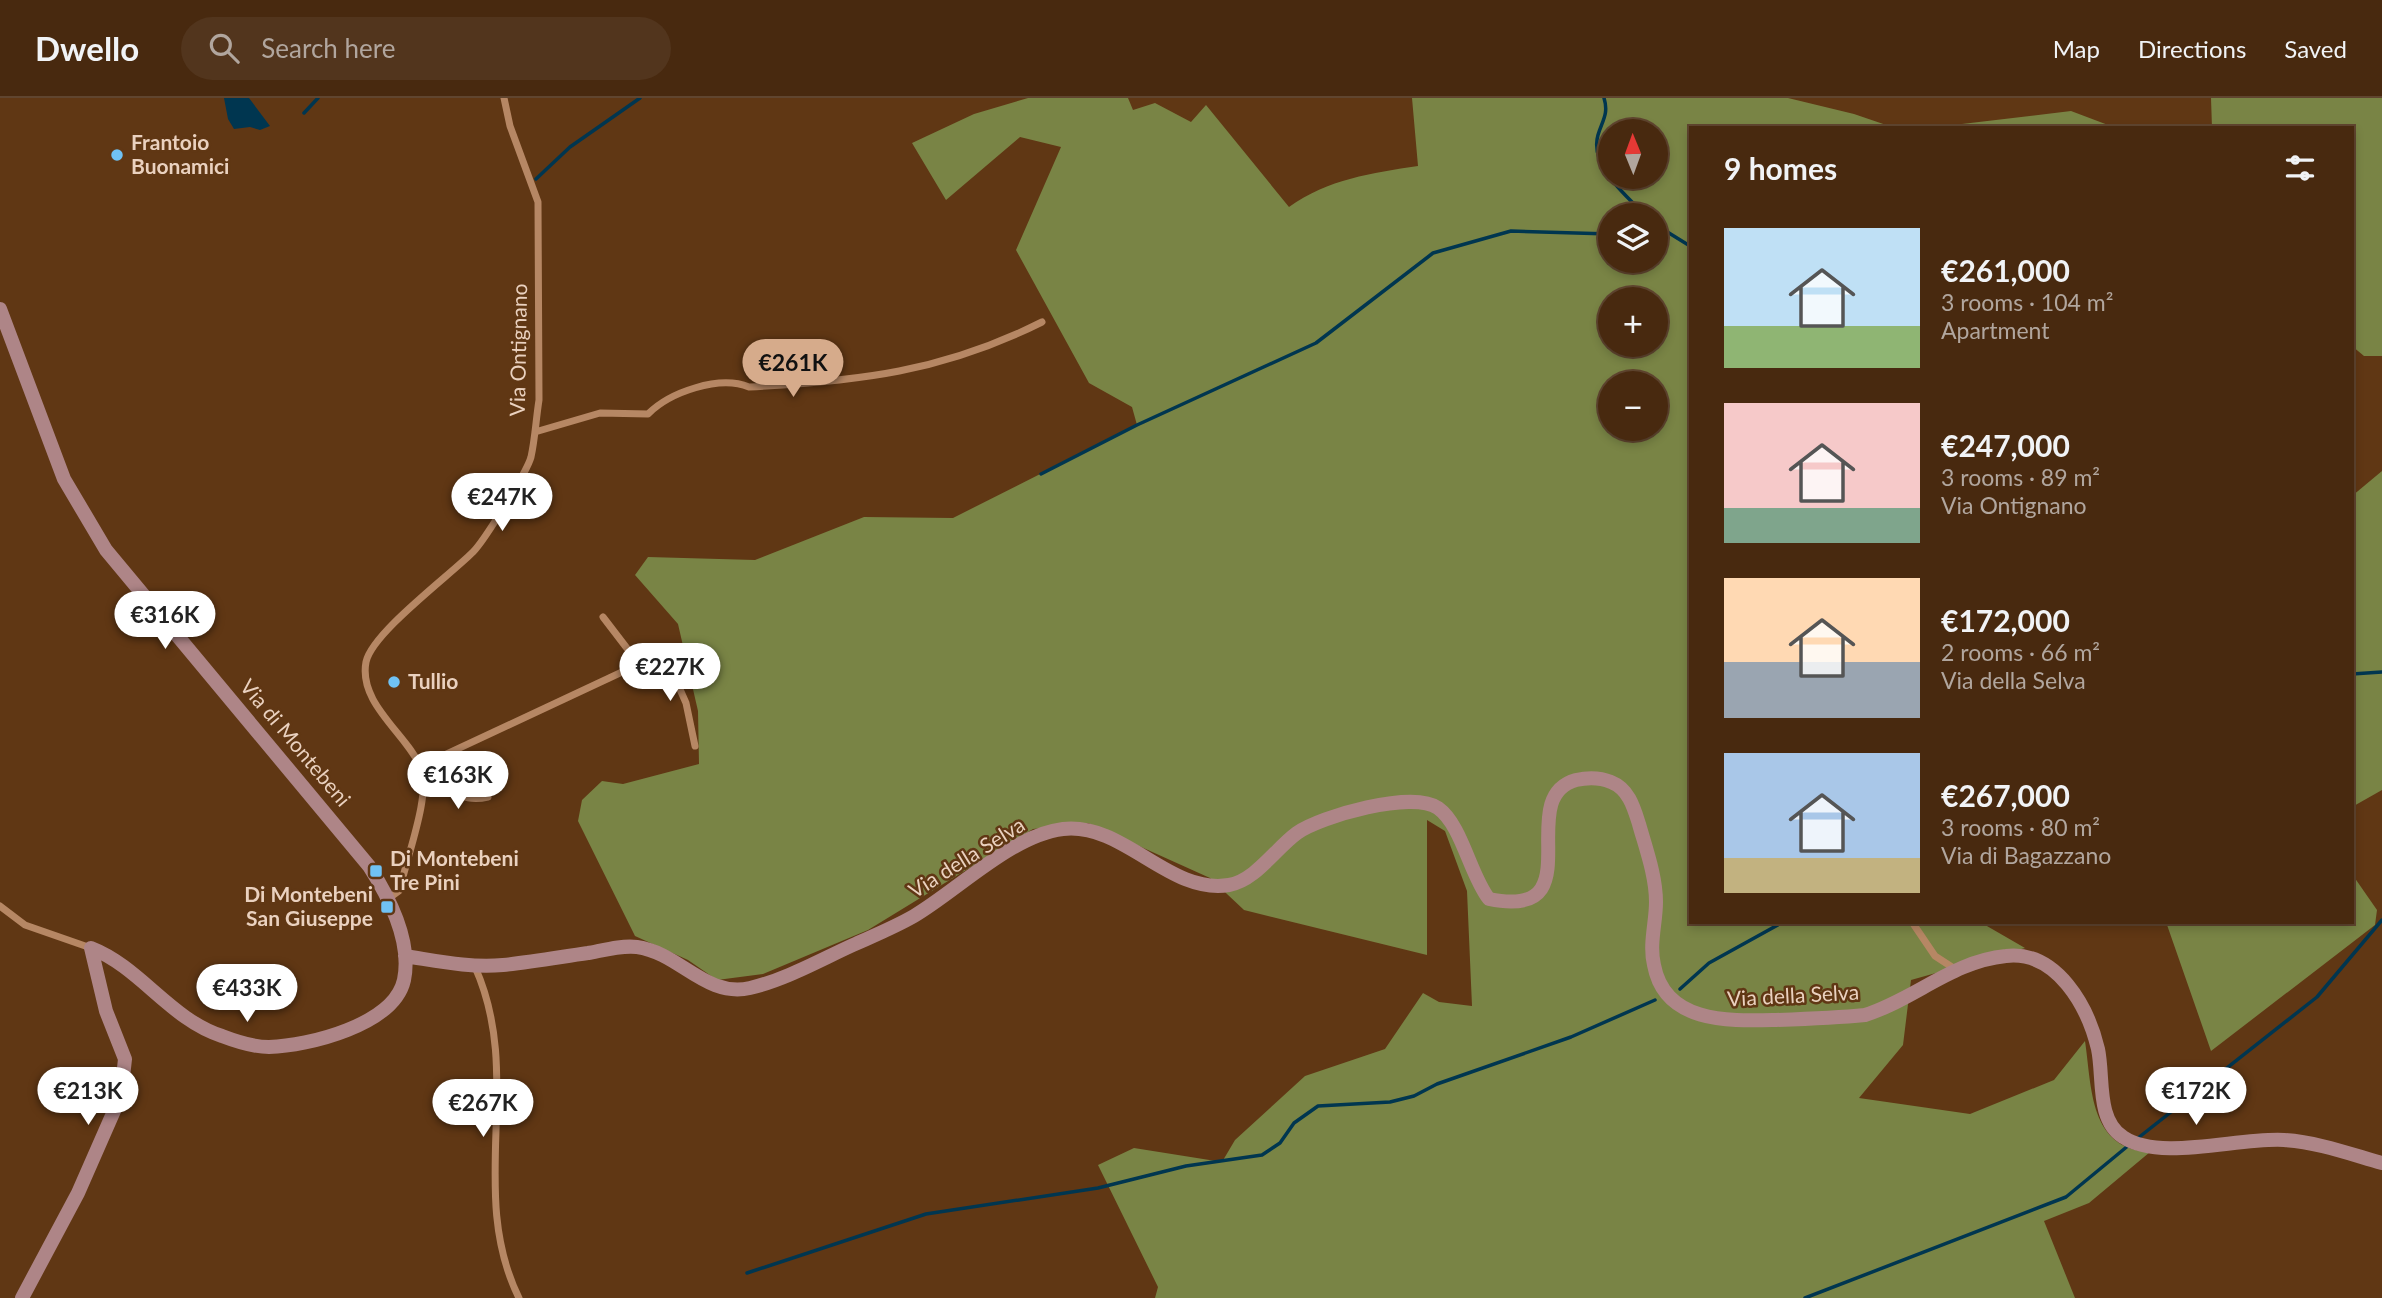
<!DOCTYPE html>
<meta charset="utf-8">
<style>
body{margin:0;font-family:Lato,sans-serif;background:#52351d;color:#f1f3f6;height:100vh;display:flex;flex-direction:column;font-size:26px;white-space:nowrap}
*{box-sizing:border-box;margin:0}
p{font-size:23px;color:#b1a69e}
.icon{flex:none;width:38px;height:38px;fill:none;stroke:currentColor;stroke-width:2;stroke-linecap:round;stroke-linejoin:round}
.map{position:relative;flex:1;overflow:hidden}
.side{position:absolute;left:1689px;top:28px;width:665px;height:798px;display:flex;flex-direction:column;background:#48290f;border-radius:0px;box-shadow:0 4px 10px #0003,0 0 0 2px #60452f}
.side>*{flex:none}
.needle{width:46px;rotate:359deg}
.buttons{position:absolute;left:1598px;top:21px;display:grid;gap:14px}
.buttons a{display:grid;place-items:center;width:70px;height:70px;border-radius:50%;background:#48290f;box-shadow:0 4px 10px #0003,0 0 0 2px #60452f;font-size:35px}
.price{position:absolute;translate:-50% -60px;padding:0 16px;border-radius:24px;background:#fff;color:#222;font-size:23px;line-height:46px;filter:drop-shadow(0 2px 4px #0008)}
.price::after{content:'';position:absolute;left:50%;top:42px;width:21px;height:16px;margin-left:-10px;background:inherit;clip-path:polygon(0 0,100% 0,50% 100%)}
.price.selected{background:#d6ab8b;color:#111}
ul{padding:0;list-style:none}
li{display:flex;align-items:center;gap:21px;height:175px;padding:0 35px}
li span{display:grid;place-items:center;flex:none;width:196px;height:140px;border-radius:0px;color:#555}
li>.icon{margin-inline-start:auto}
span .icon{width:84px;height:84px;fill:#fffc;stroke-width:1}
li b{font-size:30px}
h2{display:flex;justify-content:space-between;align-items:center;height:84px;padding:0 35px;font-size:30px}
header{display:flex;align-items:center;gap:42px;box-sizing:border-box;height:98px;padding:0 35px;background:#48290f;border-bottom:2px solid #60452f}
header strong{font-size:33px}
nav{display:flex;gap:38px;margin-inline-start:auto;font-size:24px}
.search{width:490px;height:63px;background:#52351d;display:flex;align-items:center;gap:18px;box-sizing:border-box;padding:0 24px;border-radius:38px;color:#b1a69e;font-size:26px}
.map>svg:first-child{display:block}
</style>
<header>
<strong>Dwello</strong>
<div class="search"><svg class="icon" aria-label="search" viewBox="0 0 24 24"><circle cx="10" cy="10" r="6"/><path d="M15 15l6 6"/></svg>Search here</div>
<nav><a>Map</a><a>Directions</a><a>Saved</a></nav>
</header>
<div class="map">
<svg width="2382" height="1200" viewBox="0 0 2382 1200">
<rect width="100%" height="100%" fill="#603714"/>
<path fill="#798445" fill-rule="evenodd" d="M1028 0H1128L1133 12 1155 5 1191 24 1206 7 1289 109C1328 81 1372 75 1418 68L1412 0H1788L1854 16 1895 30H1690V824H1980L2025 850 1911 882 1903 947 1859 1000 1970 1016 2054 982 2085 943C2092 990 2089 1051 2150 1054L2089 1105 2044 1123 2075 1200H1155L1158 1189 1098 1067 1134 1050 1222 1064 1235 1042 1305 978 1385 951 1423 895 1439 904 1472 908 1467 793 1445 733 1427 722V857L1244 812 1210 780 1088 725 1033 731 868 832 763 876 717 882 688 862 635 838 578 723 582 702 602 683 623 686 699 666 698 613 678 526 635 477 648 459 755 462 864 419 953 420 1137 327 1132 309 1089 285 1016 152 1061 49 1020 39 946 102 912 45 974 16ZM1610 33H1656V79H1610ZM1610 117H1656V163H1610ZM1610 201H1656V247H1610ZM1610 285H1656V331H1610Z
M2211 0H2382V258H2364L2352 248V30H2212Z
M2071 13 2116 30H1928Z
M2382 373V692L2352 709V398Z
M2352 776 2377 812 2375 827 2211 953 2166 824H2352Z"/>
<path fill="#003650" d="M224 0H249L270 28 260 32 250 29 234 31 228 21Z"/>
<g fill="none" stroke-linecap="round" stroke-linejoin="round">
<path stroke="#003650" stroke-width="3.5" d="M1604 0C1609 16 1602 23 1598 37 1589 68 1627 98 1645 117
M304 15 318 0
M536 81 570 49 640 0
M1656 127 1690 148
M1041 376 1137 327 1316 245 1433 155 1511 133 1610 136
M2352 576 2382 574
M1680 891 1709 865 1783 824
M2138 1040 2317 899 2382 822
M747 1175 926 1116 1098 1090 1186 1068 1262 1057 1280 1045 1294 1025 1318 1008 1390 1004 1414 998 1437 986 1571 939 1655 902
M1805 1200 2066 1099 2129 1047"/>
<path stroke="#b68764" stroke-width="7" d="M535 334 600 315 648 316C670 294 719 277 749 289 859 283 942 274 1042 224
M603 519 639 566 675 580
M421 668 669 552 678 561 675 580 686 605 695 648
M425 688C452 687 459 706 488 699
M388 801 399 793 402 783C408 756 431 694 421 670 408 637 358 606 366 564 372 535 449 478 473 454 484 443 527 374 531 359 535 341 536 321 539 302L538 104 510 28 504 0
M0 808 25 827 91 850
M1912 824 1935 858 1955 871
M475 869C525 980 466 1093 519 1200"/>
<path stroke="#ae8587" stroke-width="14" d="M0 211 64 381 106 452 369 768C389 799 412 843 404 882 394 927 308 948 269 949 254 949 235 943 222 938 171 922 140 869 91 850L106 913 125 961 121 997 78 1095 22 1200
M405 858C438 863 469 870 503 867 531 864 560 859 588 855 604 852 622 847 637 849 680 855 705 900 750 890 785 882 820 862 853 847 873 838 895 829 914 818 958 792 1012 737 1063 731 1124 724 1169 797 1229 787 1256 782 1275 751 1297 735 1321 718 1413 692 1438 710 1462 727 1470 777 1489 801 1596 823 1511 700 1576 682 1589 679 1599 679 1611 684 1629 691 1634 710 1639 726 1646 751 1656 778 1656 804 1656 825 1649 846 1654 867 1665 926 1730 923 1776 922 1806 921 1835 920 1865 917 1915 901 1953 863 2006 858 2057 852 2088 909 2098 951 2104 979 2096 1022 2123 1039 2160 1064 2239 1039 2284 1042 2317 1044 2350 1056 2382 1065"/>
</g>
<g fill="#70c2f4" stroke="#603714" stroke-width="2.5">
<circle cx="117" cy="57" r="7"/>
<circle cx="394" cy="584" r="7"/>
<rect x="369" y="766" width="14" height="14" rx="3.5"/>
<rect x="380" y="802" width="14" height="14" rx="3.5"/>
</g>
<g text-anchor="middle" stroke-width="5" stroke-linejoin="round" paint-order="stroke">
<g font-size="21" font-weight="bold" fill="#ead1bf" stroke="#603714" text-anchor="start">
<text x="131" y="52">Frantoio<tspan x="131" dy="24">Buonamici</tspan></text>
<text x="408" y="591">Tullio</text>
<text x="390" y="768">Di Montebeni<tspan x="390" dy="24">Tre Pini</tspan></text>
<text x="373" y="804" text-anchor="end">Di Montebeni<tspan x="373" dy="24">San Giuseppe</tspan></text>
</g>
<g font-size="21" fill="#ead1bf" stroke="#603714">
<text transform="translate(519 252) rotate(-89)" y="7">Via Ontignano</text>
<text transform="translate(295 645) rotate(50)" y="7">Via di Montebeni</text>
<text transform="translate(967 760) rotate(-32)" y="7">Via della Selva</text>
<text transform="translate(1793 898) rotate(-3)" y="7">Via della Selva</text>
</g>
</g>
</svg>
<div class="buttons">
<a><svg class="needle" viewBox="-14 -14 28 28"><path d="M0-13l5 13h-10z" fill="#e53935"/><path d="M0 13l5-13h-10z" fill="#b1a69e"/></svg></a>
<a><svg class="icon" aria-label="layers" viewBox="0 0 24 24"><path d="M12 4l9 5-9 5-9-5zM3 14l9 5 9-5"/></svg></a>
<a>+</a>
<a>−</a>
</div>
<b class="price selected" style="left:793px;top:301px">€261K</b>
<b class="price" style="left:502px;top:435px">€247K</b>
<b class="price" style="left:165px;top:553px">€316K</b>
<b class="price" style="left:670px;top:605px">€227K</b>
<b class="price" style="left:458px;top:713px">€163K</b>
<b class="price" style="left:247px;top:926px">€433K</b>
<b class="price" style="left:88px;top:1029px">€213K</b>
<b class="price" style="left:2196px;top:1029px">€172K</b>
<b class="price" style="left:483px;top:1041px">€267K</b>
<section class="side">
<h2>9 homes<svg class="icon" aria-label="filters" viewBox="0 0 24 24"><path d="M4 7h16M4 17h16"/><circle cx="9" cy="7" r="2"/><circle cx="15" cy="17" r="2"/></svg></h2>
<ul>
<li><span style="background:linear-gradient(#bfe0f5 70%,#8fb573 0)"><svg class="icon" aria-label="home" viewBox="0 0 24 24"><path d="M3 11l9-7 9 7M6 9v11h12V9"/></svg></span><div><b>€261,000</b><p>3 rooms · 104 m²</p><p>Apartment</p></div></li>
<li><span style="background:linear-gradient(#f6c9c9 75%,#7fa58c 0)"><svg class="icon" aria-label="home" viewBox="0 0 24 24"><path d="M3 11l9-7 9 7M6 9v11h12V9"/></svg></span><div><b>€247,000</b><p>3 rooms · 89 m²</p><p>Via Ontignano</p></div></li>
<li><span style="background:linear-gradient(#ffd9b3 60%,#9aa5b1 0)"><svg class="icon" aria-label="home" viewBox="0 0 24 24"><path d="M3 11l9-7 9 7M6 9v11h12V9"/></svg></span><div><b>€172,000</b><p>2 rooms · 66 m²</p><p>Via della Selva</p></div></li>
<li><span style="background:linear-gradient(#a9c7e8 75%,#c2b280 0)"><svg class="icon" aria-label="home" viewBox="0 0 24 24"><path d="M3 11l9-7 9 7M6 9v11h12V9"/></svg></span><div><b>€267,000</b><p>3 rooms · 80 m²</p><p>Via di Bagazzano</p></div></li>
</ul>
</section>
</div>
